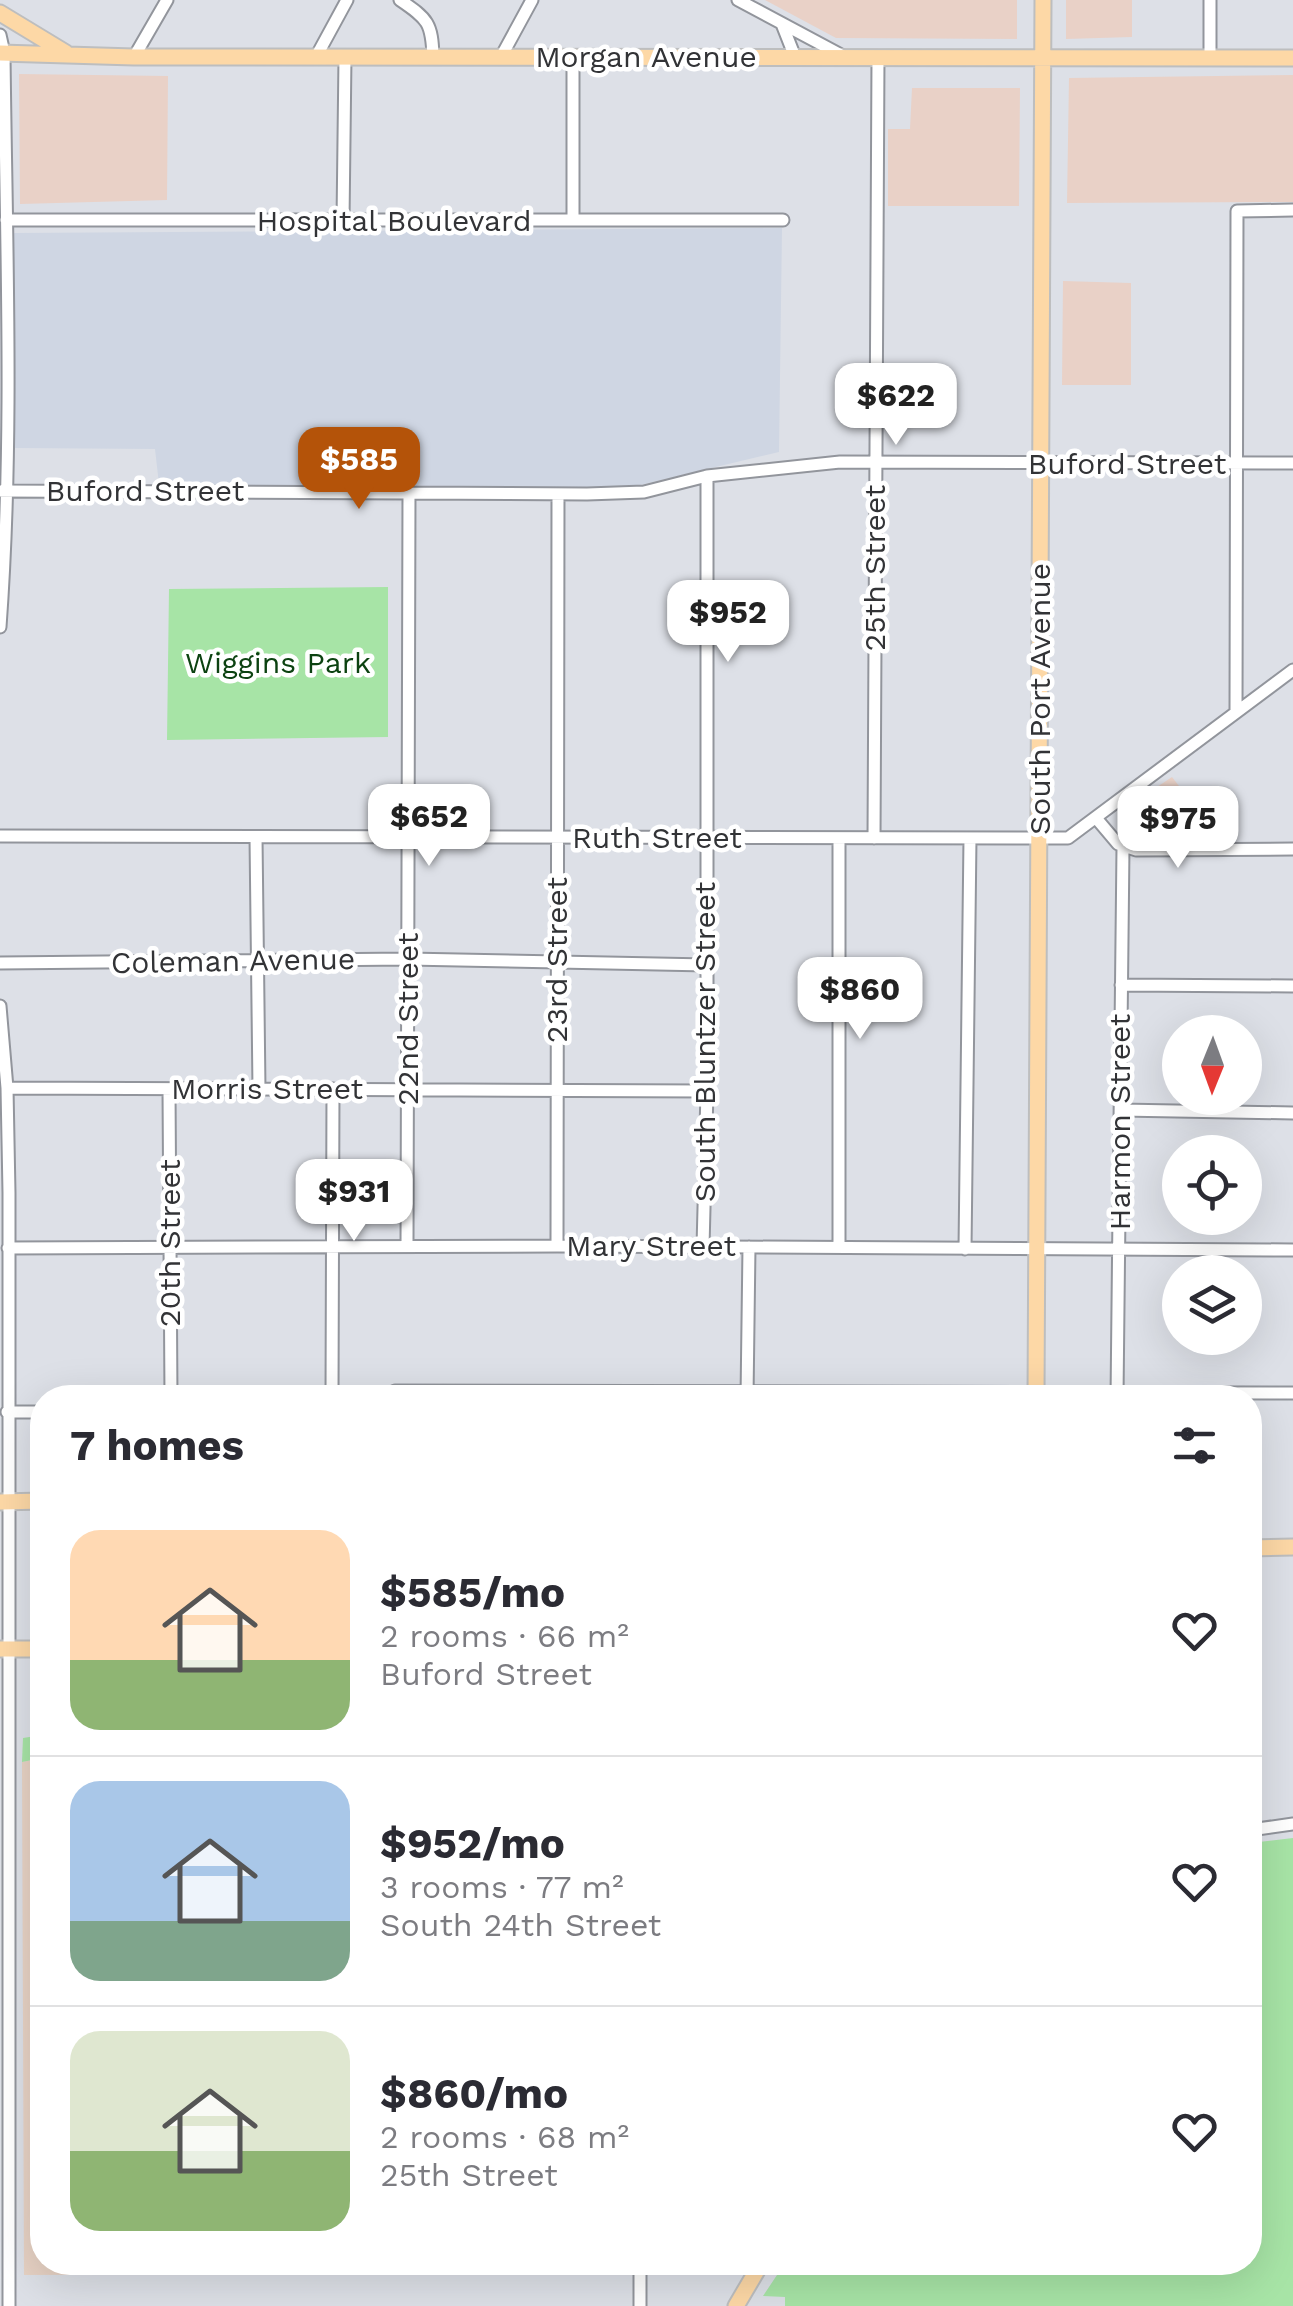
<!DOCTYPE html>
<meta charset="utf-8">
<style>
body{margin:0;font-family:"Work Sans",sans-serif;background:#f2f2f3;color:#2b2b33;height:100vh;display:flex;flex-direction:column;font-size:38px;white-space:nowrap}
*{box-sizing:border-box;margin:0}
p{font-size:32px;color:#7c7c81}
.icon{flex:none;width:55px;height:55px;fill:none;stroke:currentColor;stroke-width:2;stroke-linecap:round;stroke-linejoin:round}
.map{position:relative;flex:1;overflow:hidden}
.panel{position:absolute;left:30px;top:1385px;width:1232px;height:890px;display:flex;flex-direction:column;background:#fff;border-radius:40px;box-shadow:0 10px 40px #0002}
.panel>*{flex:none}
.needle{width:65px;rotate:181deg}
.buttons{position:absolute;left:1162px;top:1015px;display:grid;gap:20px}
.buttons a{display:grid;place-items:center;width:100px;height:100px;border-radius:50%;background:#fff;box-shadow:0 10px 40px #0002;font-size:50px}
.price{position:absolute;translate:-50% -85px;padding:0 22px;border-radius:20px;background:#fff;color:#222;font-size:32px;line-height:65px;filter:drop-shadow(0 2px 5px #0008)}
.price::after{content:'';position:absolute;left:50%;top:60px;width:30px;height:22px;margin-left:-15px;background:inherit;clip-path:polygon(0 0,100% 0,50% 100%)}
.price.current{background:#b45309;color:#fff}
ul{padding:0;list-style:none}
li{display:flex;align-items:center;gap:30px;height:250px;padding:0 40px}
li+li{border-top:2px solid #e1e1e2}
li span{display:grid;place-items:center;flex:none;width:280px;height:200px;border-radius:30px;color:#555}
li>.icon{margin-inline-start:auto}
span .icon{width:120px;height:120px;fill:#fffc;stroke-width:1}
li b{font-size:42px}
h2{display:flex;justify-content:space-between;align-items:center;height:120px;padding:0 40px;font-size:42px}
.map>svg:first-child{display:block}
</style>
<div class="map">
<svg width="1293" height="2306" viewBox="0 0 1293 2306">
<rect width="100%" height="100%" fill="#dde0e7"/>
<path fill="#e9d1c7" d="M765 0H1017V39L836 38Z
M1066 0H1132V37L1066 39Z
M19 74 168 76 167 200 20 204Z
M1293 75V202L1067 203 1069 78Z
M912 88H1020L1019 206H888V129H910Z
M1063 281 1131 283V385H1062Z
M1172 777 1207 822 1194 827 1193 836H1132L1133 803Z"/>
<path fill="#e7d2c4" d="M42 1758V2262L563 2263 561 2273 24 2275 22 1762Z"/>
<path fill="#cfd6e3" d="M782 228 779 452 623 489 159 484 155 449 15 448 13 233Z"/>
<path fill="#a7e4a6" d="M388 587V737L167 740 169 589Z
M42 1735V1758L22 1762 23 1738Z
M1293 1838V2306H785V2297L763 2296 785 2263 1250 2262V1843Z"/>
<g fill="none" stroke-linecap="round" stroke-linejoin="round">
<defs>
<path id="minor" d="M400 0C428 19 432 23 433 57
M738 0 845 57
M1210 0V57
M782 24 795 57
M0 35 4 53C6 244 14 436 0 627
M134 57 167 0
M316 57 347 0
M501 57 532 0
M6 220H783
M573 220V57
M343 221 345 57
M0 491 587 494 644 492 707 476
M1236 712 1237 211 1293 210
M1096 818 1118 844 1136 850 1293 849
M0 836 1068 838 1293 670
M256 837 259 1089
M839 838V1247
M874 838 878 57
M0 963 408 959 707 965
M1121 985 1293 986
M0 1006 7 1088 9 1193V2306
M7 1088 707 1091
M169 1089 171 1398
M1121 1110 1293 1113
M407 1246 409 492
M557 1246 558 494
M703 1247 707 1091V476L840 462 1293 463
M8 1248 557 1246 1293 1250
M965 1249 970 838
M332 1398 333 1089
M380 1398 395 1391 1293 1393
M747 1398 749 1247
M1117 1398 1123 847
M7 1412H42
M1250 1830 1293 1824
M640 2306V2262"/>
<path id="major" d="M0 13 66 53
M0 53 134 57 1293 58
M1036 1398 1043 0
M0 1502 42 1501
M1250 1548 1293 1547
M0 1649H42
M736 2306 762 2262"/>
</defs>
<use href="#minor" stroke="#92959c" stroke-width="15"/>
<use href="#major" stroke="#bdbebf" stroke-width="19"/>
<use href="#minor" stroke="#fff" stroke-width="11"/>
<use href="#major" stroke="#fdd8a6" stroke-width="15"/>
</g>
<g text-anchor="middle" stroke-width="9" stroke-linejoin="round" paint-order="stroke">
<g font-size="30" fill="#323336" stroke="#fff">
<text x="646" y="67">Morgan Avenue</text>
<text x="394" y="231">Hospital Boulevard</text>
<text x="1127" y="474">Buford Street</text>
<text x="145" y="501">Buford Street</text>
<text transform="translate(875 568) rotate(-90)" y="10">25th Street</text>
<text transform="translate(1040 699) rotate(-90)" y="10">South Port Avenue</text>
<text x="657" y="848">Ruth Street</text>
<text transform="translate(557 960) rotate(-90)" y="10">23rd Street</text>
<text transform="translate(233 961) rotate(-1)" y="10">Coleman Avenue</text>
<text transform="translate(408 1019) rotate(-90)" y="10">22nd Street</text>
<text transform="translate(705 1042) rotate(-90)" y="10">South Bluntzer Street</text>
<text x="267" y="1099">Morris Street</text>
<text transform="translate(1120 1122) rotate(-90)" y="10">Harmon Street</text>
<text transform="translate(170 1243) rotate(-90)" y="10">20th Street</text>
<text x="651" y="1256">Mary Street</text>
</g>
<g font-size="30" fill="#0c4211" stroke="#fff">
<text x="278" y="673">Wiggins Park</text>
</g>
</g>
</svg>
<div class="buttons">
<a><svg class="needle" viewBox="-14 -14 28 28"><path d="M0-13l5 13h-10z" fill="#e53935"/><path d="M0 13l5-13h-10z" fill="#7c7c81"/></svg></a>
<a><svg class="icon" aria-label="locate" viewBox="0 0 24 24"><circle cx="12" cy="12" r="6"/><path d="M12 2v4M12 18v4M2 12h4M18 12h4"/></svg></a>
<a><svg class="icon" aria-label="layers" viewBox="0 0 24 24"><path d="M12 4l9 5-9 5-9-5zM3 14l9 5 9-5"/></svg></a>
</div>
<b class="price" style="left:896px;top:448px">$622</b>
<b class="price current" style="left:359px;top:512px">$585</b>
<b class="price" style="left:728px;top:665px">$952</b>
<b class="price" style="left:429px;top:869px">$652</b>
<b class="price" style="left:1178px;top:871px">$975</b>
<b class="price" style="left:860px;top:1042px">$860</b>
<b class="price" style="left:354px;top:1244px">$931</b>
<section class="panel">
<h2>7 homes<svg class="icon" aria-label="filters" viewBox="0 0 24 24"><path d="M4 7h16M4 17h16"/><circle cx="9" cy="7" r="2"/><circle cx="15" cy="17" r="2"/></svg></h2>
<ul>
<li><span style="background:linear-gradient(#ffd9b3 65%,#8fb573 0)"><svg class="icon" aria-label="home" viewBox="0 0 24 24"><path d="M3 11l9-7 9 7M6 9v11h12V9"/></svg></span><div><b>$585/mo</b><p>2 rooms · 66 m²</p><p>Buford Street</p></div><svg class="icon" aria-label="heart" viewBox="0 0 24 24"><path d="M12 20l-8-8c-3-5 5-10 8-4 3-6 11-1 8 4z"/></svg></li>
<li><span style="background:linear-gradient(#a9c7e8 70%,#7fa58c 0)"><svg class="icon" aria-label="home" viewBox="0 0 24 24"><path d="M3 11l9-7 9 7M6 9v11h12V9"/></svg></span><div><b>$952/mo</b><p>3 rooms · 77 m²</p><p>South 24th Street</p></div><svg class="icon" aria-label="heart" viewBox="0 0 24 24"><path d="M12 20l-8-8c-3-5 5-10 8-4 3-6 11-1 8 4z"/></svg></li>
<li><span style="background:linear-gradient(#dfe7d0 60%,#8fb573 0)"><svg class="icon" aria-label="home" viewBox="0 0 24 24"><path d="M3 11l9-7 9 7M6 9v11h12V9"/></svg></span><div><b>$860/mo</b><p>2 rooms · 68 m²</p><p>25th Street</p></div><svg class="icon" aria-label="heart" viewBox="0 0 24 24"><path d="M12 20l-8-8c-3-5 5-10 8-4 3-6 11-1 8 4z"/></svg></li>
</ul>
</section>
</div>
